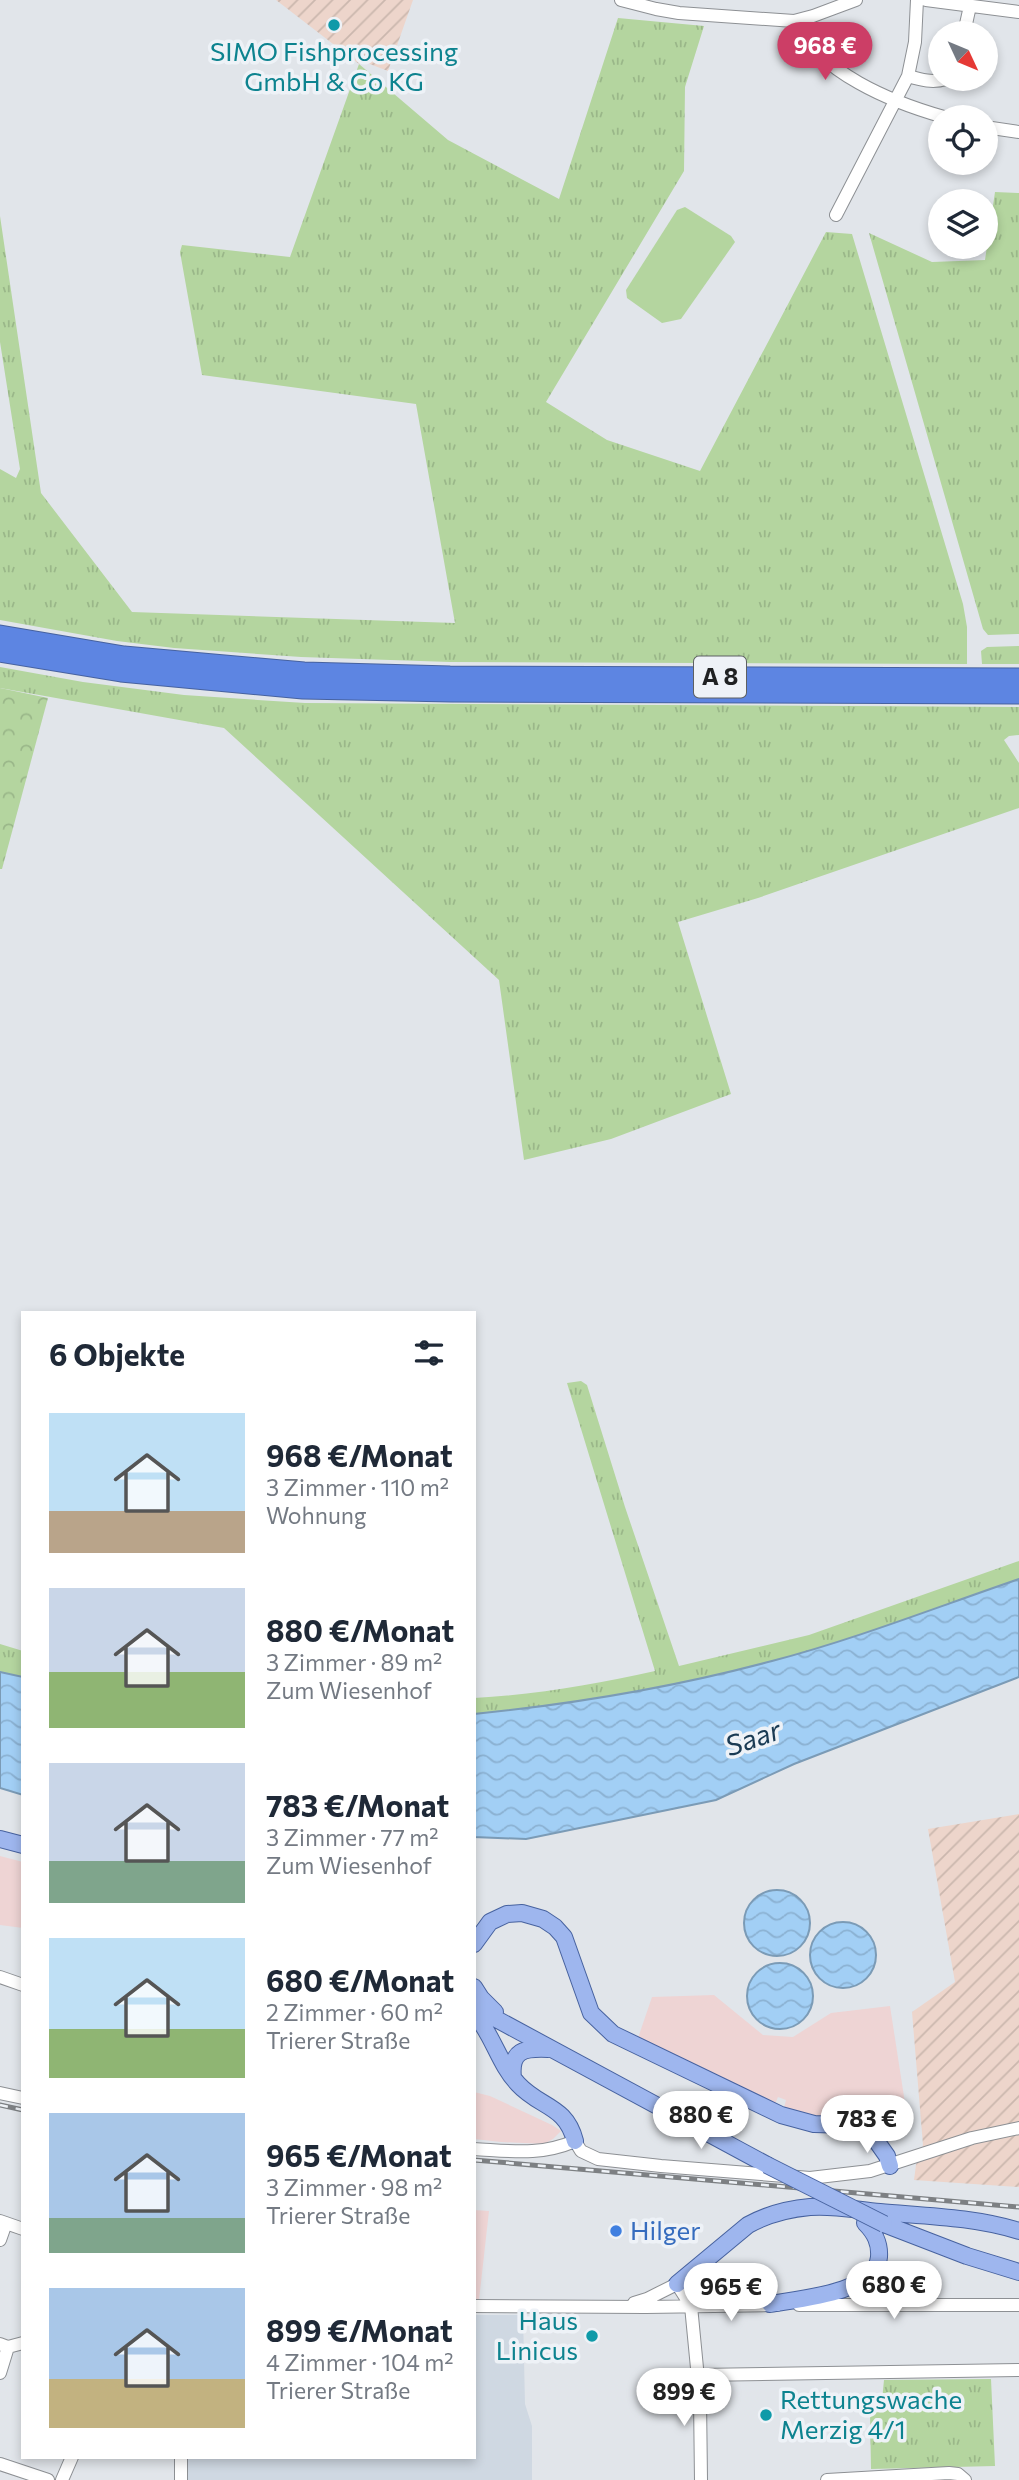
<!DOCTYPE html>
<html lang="de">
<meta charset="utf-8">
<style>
body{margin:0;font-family:Commissioner,sans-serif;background:#f6f6f7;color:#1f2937;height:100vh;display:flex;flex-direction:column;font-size:26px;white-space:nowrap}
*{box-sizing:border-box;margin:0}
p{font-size:23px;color:#747a83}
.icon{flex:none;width:38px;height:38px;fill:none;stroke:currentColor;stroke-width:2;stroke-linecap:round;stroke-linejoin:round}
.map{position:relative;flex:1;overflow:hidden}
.side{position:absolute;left:21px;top:1311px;width:455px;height:1148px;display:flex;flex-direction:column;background:#fff;border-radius:0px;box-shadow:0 4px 10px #0003}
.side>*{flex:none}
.needle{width:46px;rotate:134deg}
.buttons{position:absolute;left:928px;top:21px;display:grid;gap:14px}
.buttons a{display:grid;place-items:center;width:70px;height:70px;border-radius:50%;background:#fff;box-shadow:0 4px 10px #0003;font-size:35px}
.price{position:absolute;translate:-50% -60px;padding:0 16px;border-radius:24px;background:#fff;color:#222;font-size:23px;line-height:46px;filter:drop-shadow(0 2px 4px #0008)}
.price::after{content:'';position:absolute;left:50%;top:42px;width:21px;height:16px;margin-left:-10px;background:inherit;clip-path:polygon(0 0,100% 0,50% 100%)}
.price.on{background:#cc3e66;color:#fff}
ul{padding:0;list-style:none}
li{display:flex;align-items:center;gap:21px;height:175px;padding:0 28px}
li span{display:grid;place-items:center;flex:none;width:196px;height:140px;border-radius:0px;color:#555}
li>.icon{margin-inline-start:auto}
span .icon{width:84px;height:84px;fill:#fffc;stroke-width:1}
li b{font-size:30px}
h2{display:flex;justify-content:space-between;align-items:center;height:84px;padding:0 28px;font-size:30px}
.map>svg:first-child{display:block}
</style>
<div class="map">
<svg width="1019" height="2480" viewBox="0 0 1019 2480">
<defs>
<pattern id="industrial-furrows" width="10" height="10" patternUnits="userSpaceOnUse" patternTransform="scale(1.75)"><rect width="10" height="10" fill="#edd5cb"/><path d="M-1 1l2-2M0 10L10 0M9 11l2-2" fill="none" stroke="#cbb7ae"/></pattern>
<pattern id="grass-tufts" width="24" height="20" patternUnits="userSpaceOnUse" patternTransform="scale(1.75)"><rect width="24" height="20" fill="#b4d59f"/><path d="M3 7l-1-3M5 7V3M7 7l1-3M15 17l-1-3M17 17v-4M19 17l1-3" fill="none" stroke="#9ab789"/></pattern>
<pattern id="forest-crowns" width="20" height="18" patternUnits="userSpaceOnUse" patternTransform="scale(1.75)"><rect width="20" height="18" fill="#b4d59f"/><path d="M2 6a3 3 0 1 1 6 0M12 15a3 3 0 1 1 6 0" fill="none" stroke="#9ab789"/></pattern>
<pattern id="water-waves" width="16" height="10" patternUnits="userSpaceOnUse" patternTransform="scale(1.75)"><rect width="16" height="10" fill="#a2cff5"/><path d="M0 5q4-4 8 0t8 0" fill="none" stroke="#8bb1d2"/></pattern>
</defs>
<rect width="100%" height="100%" fill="#e1e5ea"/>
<path fill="#eed4d4" d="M0 1856 23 1862V1928L0 1925Z
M714 1995 763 2035 793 2037 831 2013 890 2006 909 2129 868 2123 867 2119 818 2116 784 2108 786 2100 778 2097 775 2104 638 2038 652 1997Z
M474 2092 490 2096 552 2125 561 2131 553 2139 544 2144 501 2142 474 2139Z
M474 2210 489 2211 479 2300H474Z"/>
<path fill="url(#industrial-furrows)" d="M276 0H413L388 71 362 61 359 64Z
M1019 1814V2187L914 2180 916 2165 923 2145 912 2012 955 1982 928 1829Z"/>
<path fill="#cfd8e2" d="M474 2315H523L525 2404 532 2426V2480H179L180 2457H474Z"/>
<path fill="url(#grass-tufts)" d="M618 18 704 26 685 87 684 171 546 402 607 440 700 471 826 232 852 234 963 604 967 627V664L450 662 301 657 174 648 117 641 0 620V469L16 478 20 469 0 342V216L41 493 132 612 455 623 416 404 202 375 180 252 182 245 290 257 359 64 448 140 559 199Z
M995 192 1019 193V634L988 635 983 629 869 233 932 262 985 260Z
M1019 646V664H982L981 651 987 647Z
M0 667 83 682 184 695 305 703 1019 707V735L1009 736 1004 740 1019 763V808L758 898 678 922 731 1094 611 1139 524 1160 499 980 224 728 0 688Z
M581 1381 587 1385 625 1507 679 1666 809 1635 1019 1561V1579C937 1607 856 1639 772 1661 675 1687 574 1704 474 1714V1698C536 1695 595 1684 655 1671L567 1383Z
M0 1644 23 1651V1677L0 1672Z
M991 2379 995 2466 871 2469 870 2413 881 2410 884 2380Z"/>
<path fill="url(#forest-crowns)" d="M0 688 48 698 2 869H0Z"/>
<path fill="#b4d59f" d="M685 207 731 236 735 242 681 319 662 323 627 298 626 290 677 210Z"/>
<path fill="url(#water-waves)" stroke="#7b9bb6" stroke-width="2" d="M1019 1579V1677L794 1764 716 1800 526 1839 474 1837V1714C574 1704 675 1687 772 1661 856 1639 937 1607 1019 1579Z
M0 1672 23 1677V1795L0 1788Z
M744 1923a33 33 0 1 1 66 0a33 33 0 1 1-66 0Z
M810 1955a33 33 0 1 1 66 0a33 33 0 1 1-66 0Z
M747 1996a33 33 0 1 1 66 0a33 33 0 1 1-66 0Z"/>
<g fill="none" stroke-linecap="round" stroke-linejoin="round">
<defs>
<path id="minor" d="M621 0 656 9 679 13 794 21 813 16 856 0
M926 0 1019 12
M794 21C820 73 891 102 944 117
M964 33 970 6
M908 76C921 80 933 83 946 79
M985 127 1019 132
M836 215 908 76 915 42 917 0
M0 1977 23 1985
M0 2093 23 2098
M474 2149C511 2151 540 2156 575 2141L581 2151 598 2159 661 2166 810 2178 870 2171 972 2138 1019 2128
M0 2221 23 2229
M0 2240 6 2223
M634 2303 647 2299 677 2284 691 2306 700 2399 701 2480
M799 2305H1019
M474 2306 646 2307 777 2305
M0 2344 8 2347 23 2343
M0 2373 8 2347
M698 2375 1019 2370
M181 2457V2480
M0 2464 48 2480
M62 2480 72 2457
M827 2480 949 2473 958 2474 965 2480"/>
<path id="major" d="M0 1839 23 1845
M474 1944 490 1922 507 1914 522 1913 543 1919 555 1927 564 1937 591 2013 613 2034 781 2115 814 2124 848 2125 858 2128 875 2139 887 2156 890 2166
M474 1987 481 1998 495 2012
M474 2007 767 2165
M474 2013C493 2035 499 2064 518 2084 540 2108 566 2105 575 2141
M513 2078C510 2050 524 2048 548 2049
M884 2224 967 2256 1019 2272
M677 2284 748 2225C768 2214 787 2209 810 2207 833 2205 857 2210 880 2212 925 2216 975 2217 1019 2231
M770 2304C798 2299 876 2293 879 2257 880 2243 875 2233 865 2223"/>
<path id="highway" d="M0 635 124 656 304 672 450 676 1019 678
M0 652 121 672 303 689 451 692 1019 694"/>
</defs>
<use href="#minor" stroke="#8d9094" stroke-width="14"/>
<use href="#major" stroke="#47629f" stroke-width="18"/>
<use href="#highway" stroke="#47629f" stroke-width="21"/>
<use href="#minor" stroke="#fff" stroke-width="12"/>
<use href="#major" stroke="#9eb6ee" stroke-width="16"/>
<use href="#highway" stroke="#5d85e2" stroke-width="19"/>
<defs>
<path id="rail" d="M0 2105 23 2110
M474 2160 1019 2207"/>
</defs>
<use href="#rail" stroke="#7d8083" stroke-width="5"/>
<use href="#rail" stroke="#eef2f7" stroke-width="2.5" stroke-dasharray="8" stroke-linecap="butt"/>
<defs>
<path id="major-bridge" d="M767 2165 884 2224"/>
</defs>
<use href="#major-bridge" stroke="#47629f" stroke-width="18" stroke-linecap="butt"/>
<use href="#major-bridge" stroke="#9eb6ee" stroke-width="16"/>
</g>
<g fill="#0f9aa8" stroke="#eef2f7" stroke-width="2.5">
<circle cx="334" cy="25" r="7"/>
<circle cx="592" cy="2336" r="7"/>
<circle cx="766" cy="2415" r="7"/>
</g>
<circle fill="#3f7fe0" stroke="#eef2f7" stroke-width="2.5" cx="616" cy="2231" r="7"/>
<g text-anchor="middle" stroke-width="7" stroke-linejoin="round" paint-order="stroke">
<rect fill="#eef2f7" stroke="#5d6062" stroke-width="2" x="694" y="656.5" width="52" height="41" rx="5"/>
<g font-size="24" font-weight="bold" fill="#1f2122">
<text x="720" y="685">A 8</text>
</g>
<g font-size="26" fill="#0d838f" stroke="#eef2f7">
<text x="334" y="61">SIMO Fishprocessing<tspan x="334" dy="30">GmbH &amp; Co KG</tspan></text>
<text x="578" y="2330" text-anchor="end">Haus<tspan x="578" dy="30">Linicus</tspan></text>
<text x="780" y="2409" text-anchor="start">Rettungswache<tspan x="780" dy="30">Merzig 4/1</tspan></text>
</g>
<g font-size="26" fill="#366cbe" stroke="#eef2f7" text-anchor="start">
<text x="630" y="2240">Hilger</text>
</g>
<g font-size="28" font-style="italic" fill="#1a3b54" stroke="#eef2f7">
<text transform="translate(753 1738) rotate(-19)" y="10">Saar</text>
</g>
</g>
</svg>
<div class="buttons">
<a><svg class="needle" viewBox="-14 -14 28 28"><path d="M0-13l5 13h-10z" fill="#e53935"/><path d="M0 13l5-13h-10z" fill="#747a83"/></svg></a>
<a><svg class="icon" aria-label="locate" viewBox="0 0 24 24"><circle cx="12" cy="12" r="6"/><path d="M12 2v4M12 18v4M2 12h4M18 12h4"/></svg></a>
<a><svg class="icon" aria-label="layers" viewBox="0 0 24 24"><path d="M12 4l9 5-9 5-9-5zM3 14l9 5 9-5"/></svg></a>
</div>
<b class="price on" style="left:825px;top:82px">968 €</b>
<b class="price" style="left:701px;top:2151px">880 €</b>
<b class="price" style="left:867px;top:2155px">783 €</b>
<b class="price" style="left:894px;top:2321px">680 €</b>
<b class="price" style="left:731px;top:2323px">965 €</b>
<b class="price" style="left:684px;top:2428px">899 €</b>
<section class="side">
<h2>6 Objekte<svg class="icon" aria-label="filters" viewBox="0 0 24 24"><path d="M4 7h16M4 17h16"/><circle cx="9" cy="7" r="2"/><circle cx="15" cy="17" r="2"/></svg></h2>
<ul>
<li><span style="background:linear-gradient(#bfe0f5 70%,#b9a48a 0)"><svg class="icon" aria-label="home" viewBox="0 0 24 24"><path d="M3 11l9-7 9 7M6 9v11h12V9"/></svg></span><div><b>968 €/Monat</b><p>3 Zimmer · 110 m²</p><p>Wohnung</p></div></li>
<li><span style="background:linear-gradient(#c9d6e8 60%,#8fb573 0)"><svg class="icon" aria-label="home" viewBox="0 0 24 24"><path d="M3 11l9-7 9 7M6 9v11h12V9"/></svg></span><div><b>880 €/Monat</b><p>3 Zimmer · 89 m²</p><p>Zum Wiesenhof</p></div></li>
<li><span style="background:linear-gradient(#c9d6e8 70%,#7fa58c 0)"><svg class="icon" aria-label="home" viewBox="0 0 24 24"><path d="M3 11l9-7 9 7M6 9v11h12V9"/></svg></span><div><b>783 €/Monat</b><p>3 Zimmer · 77 m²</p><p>Zum Wiesenhof</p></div></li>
<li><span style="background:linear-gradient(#bfe0f5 65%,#8fb573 0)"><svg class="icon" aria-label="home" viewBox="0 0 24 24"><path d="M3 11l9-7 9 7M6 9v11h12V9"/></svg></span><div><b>680 €/Monat</b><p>2 Zimmer · 60 m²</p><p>Trierer Straße</p></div></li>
<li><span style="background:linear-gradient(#a9c7e8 75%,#7fa58c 0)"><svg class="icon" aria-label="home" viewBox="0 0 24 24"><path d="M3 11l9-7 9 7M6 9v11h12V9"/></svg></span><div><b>965 €/Monat</b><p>3 Zimmer · 98 m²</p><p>Trierer Straße</p></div></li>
<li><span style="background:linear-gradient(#a9c7e8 65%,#c2b280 0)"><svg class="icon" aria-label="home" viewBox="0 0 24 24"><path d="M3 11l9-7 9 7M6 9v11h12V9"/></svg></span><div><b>899 €/Monat</b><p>4 Zimmer · 104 m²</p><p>Trierer Straße</p></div></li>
</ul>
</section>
</div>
